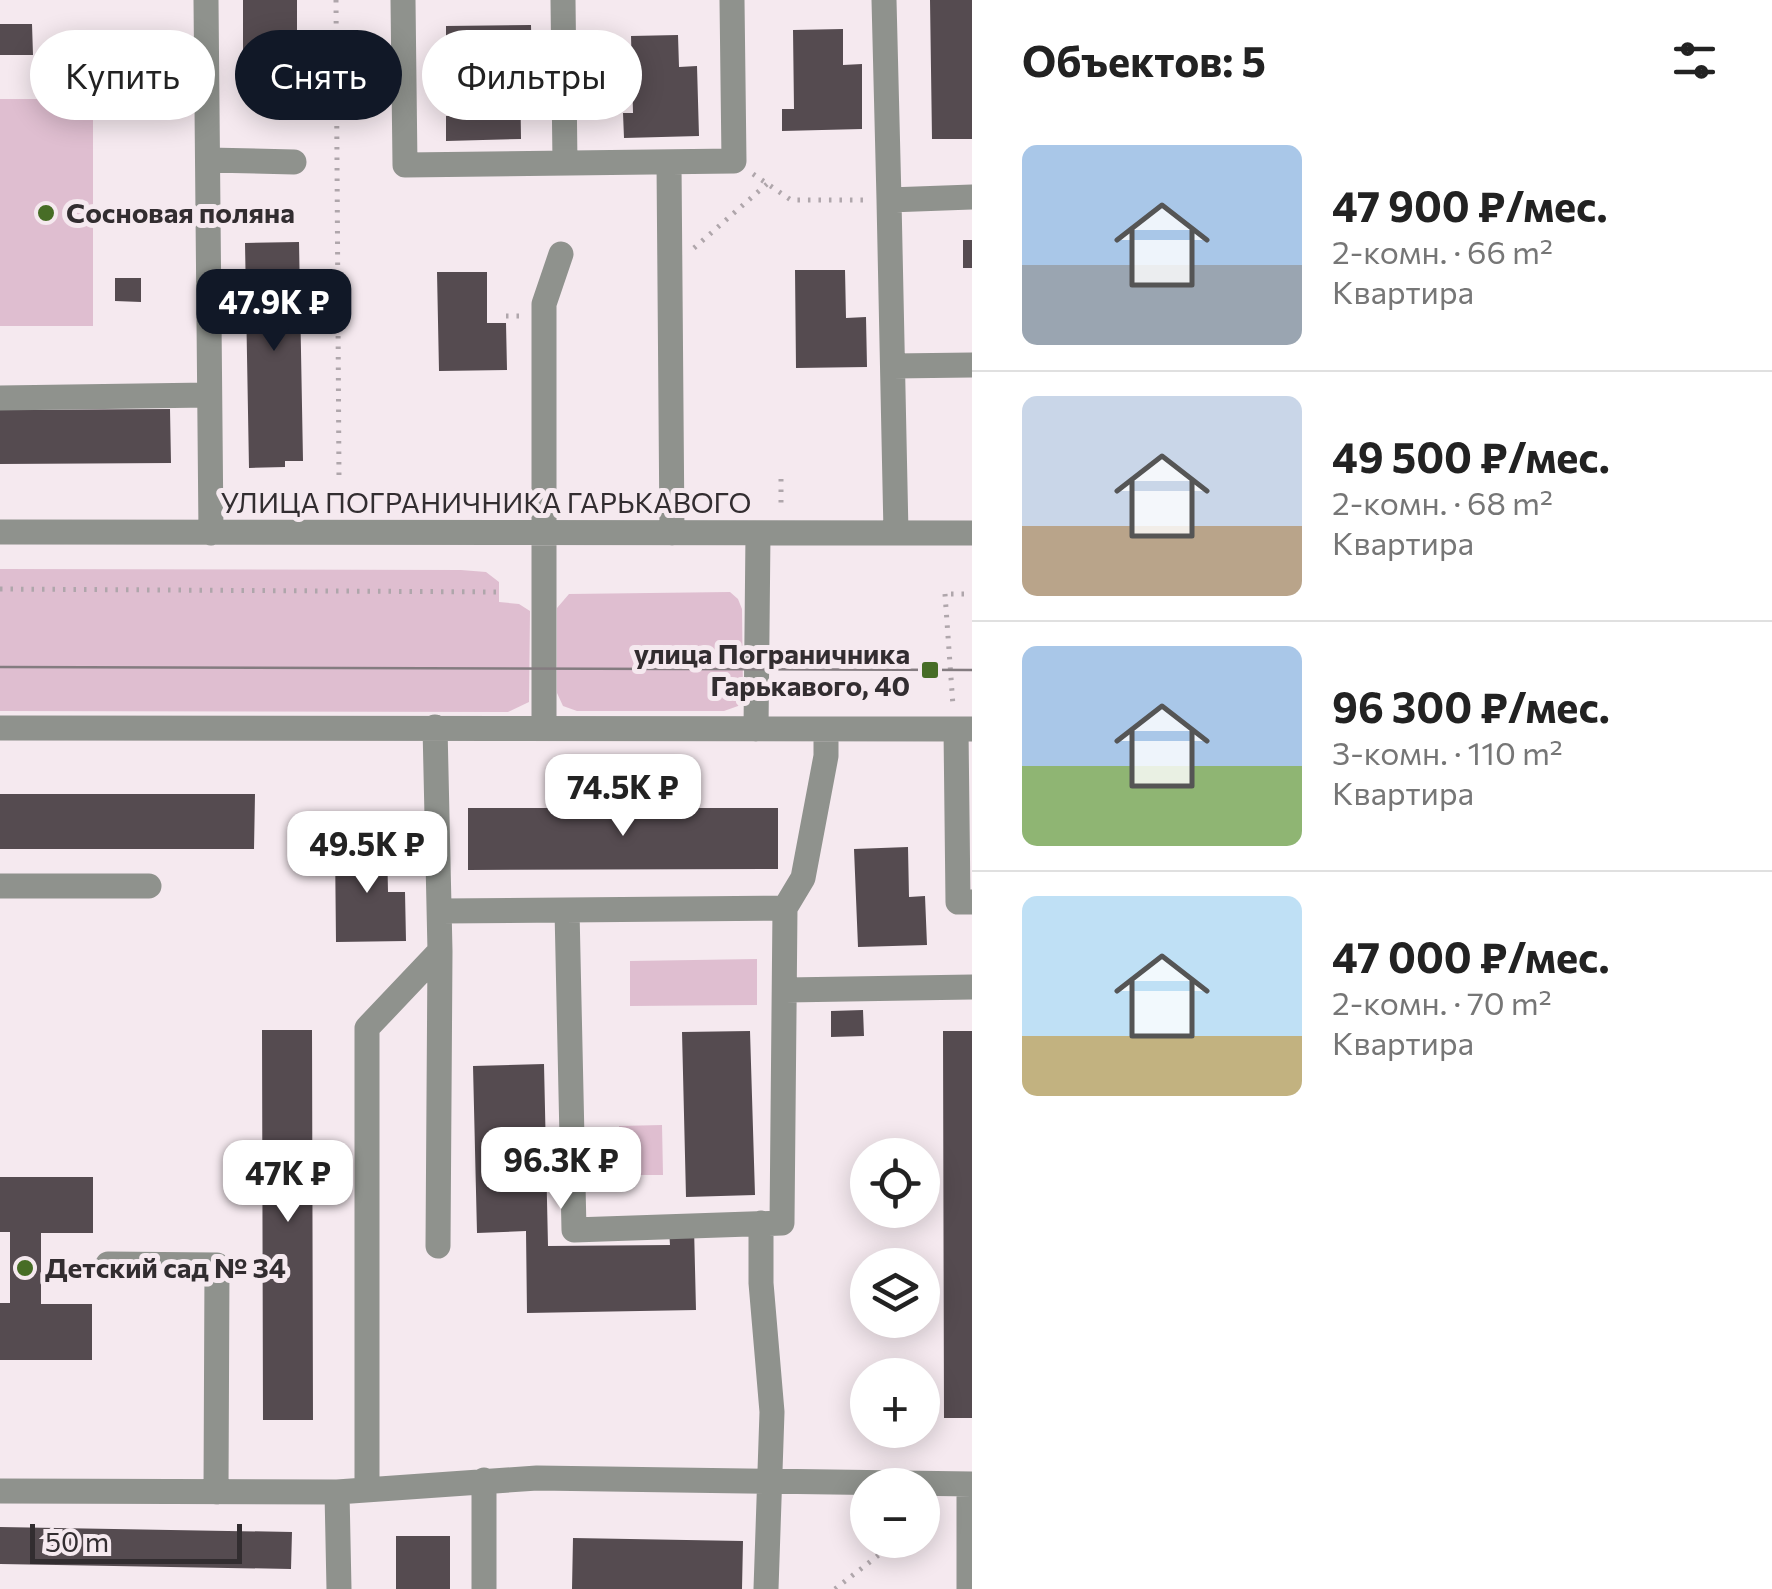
<!DOCTYPE html>
<html lang="ru">
<meta charset="utf-8">
<style>
body{margin:0;font-family:Commissioner,sans-serif;background:#f6f6f6;color:#222;height:100vh;display:flex;flex-direction:column;font-size:38px;white-space:nowrap}
*{box-sizing:border-box;margin:0}
p{font-size:32px;color:#767676}
.icon{flex:none;width:55px;height:55px;fill:none;stroke:currentColor;stroke-width:2;stroke-linecap:round;stroke-linejoin:round}
.map{position:relative;flex:1;overflow:hidden}
.panel{display:flex;flex-direction:column;background:#fff;width:800px}
.panel>*{flex:none}
.guide{position:absolute;left:30px;top:30px;width:790px;height:90px;display:flex;gap:20px}
.tools{position:absolute;left:850px;top:1138px;display:grid;gap:20px}
.tools a{display:grid;place-items:center;width:90px;height:90px;border-radius:50%;background:#fff;box-shadow:0 5px 25px #0003;font-size:50px}
.scale{position:absolute;left:30px;bottom:25px;width:212px;box-sizing:border-box;padding-left:10px;border:5px solid #322d30;border-top:0;font-size:28px;line-height:35px;white-space:nowrap;color:#322d30;-webkit-text-stroke:8px #f5e9ef;paint-order:stroke}
.price{position:absolute;translate:-50% -85px;padding:0 22px;border-radius:20px;background:#fff;color:#222;font-size:32px;line-height:65px;filter:drop-shadow(0 2px 5px #0008)}
.price::after{content:'';position:absolute;left:50%;top:60px;width:30px;height:22px;margin-left:-15px;background:inherit;clip-path:polygon(0 0,100% 0,50% 100%)}
.price.on{background:#111827;color:#fff}
ul{padding:0;list-style:none}
li{display:flex;align-items:center;gap:30px;height:250px;padding:0 50px}
li+li{border-top:2px solid #e0e0e0}
li span{display:grid;place-items:center;flex:none;width:280px;height:200px;border-radius:15px;color:#555}
li>.icon{margin-inline-start:auto}
span .icon{width:120px;height:120px;fill:#fffc;stroke-width:1}
li b{font-size:42px}
h2{display:flex;justify-content:space-between;align-items:center;height:120px;padding:0 50px;font-size:42px}
.chip{padding:0 35px;border-radius:45px;background:#fff;box-shadow:0 5px 25px #0003;font-size:35px;line-height:90px}
.chip.on{background:#111827;color:#fff}
main{display:flex;flex:1;min-height:0}
.map>svg:first-child{display:block}
</style>
<main>
<div class="map">
<svg width="972" height="1589" viewBox="0 0 972 1589">
<rect width="100%" height="100%" fill="#f5e9ef"/>
<path fill="#dfbed0" d="M0 99H93V326H0Z
M0 569 461 570 486 572 499 582V602L519 604 530 611 529 702 508 712 0 711Z
M730 592 738 599 742 609 743 695 738 706 724 711H577L563 706 557 693V608L569 594Z
M757 959V1005L630 1006V961Z
M662 1125 663 1175H620L619 1126Z"/>
<path fill="#554b50" d="M243 0H297V91H243Z
M930 0H972V139H932Z
M0 24H32L33 55H0Z
M531 25 532 70H520L521 139 446 141V116H459L457 55H446V26Z
M843 29V65L862 64V129L782 131V109H794L793 30Z
M678 35 679 67 697 66 699 136 624 138 623 113H633L631 36Z
M963 240H972V268H963Z
M299 242 303 461H285V467L249 468 245 243Z
M795 270H845L846 318 866 317 867 367 796 368Z
M437 272H487V323H506L507 370 439 371Z
M115 278H141V302L115 301Z
M170 409 171 463 0 464V410Z
M0 794H255L254 849H0Z
M468 808H778V869L468 870Z
M387 844 388 892H405L406 941 336 942 335 845Z
M908 847 909 897 925 896 927 945 858 947 854 849Z
M863 1010 864 1036 831 1037V1011Z
M262 1030H312L313 1420H263Z
M750 1031 755 1195 686 1197 682 1032Z
M943 1031H972V1418H944Z
M544 1064 548 1246 670 1245 669 1229 694 1227 696 1310 527 1313 526 1231 477 1233 473 1066Z
M0 1177H93V1233H41V1304H92V1360H0V1303H10V1232H0Z
M0 1527 292 1532 291 1569 0 1564Z
M396 1536H450V1589H396Z
M573 1538 743 1541 742 1589H572Z"/>
<g fill="none" stroke-linecap="round" stroke-linejoin="round">
<path stroke="#afa6ab" stroke-width="5" stroke-dasharray="2.5 8" stroke-linecap="butt" d="M336 0 339 480
M753 174 791 200H863
M694 248 767 184
M506 316H521
M781 479V508
M0 589 499 592
M945 594 953 706
M951 594H972
M780 682 802 683
M922 1521 935 1511
M835 1589 898 1540"/>
<path stroke="#8f928d" stroke-width="25" d="M206 0 211 533
M403 0 405 165 734 161 732 0
M563 0 565 163
M884 0 889 200
M208 160 294 162
M669 162 672 533
M893 366 972 365
M0 398 208 395
M0 532 972 533
M896 533 889 200 972 197
M544 727V304L561 254
M0 728 972 729
M756 729 758 533
M956 729 958 902H972
M0 886H149
M567 910 574 1230 782 1223 785 908
M441 911 785 908 803 878 826 756V729
M786 990 972 987
M761 1223V1283L772 1412 766 1589
M438 1246 440 951
M108 1264 217 1265 216 1492
M484 1480V1589
M367 1490V1028L440 951 435 727
M0 1491 337 1492 537 1478 972 1484
M337 1492 339 1589
M969 1589V1484"/>
<path stroke="#847c80" stroke-width="2.5" d="M0 667 972 670"/>
</g>
<g fill="#476d26" stroke="#f5e9ef" stroke-width="4">
<circle cx="46" cy="213" r="10"/>
<rect x="920" y="660" width="20" height="20" rx="5"/>
<circle cx="25" cy="1268" r="10"/>
</g>
<g text-anchor="middle" stroke-width="10" stroke-linejoin="round" paint-order="stroke">
<g font-size="28" font-weight="bold" fill="#322d30" stroke="#f5e9ef" text-anchor="start">
<text x="66" y="223">Сосновая поляна</text>
<text x="910" y="664" text-anchor="end">улица Пограничника<tspan x="910" dy="32">Гарькавого, 40</tspan></text>
<text x="45" y="1278">Детский сад № 34</text>
</g>
<g font-size="28" fill="#322d30" stroke="#f5e9ef">
<text x="486" y="513">УЛИЦА ПОГРАНИЧНИКА ГАРЬКАВОГО</text>
</g>
</g>
</svg>
<div class="tools">
<a><svg class="icon" aria-label="locate" viewBox="0 0 24 24"><circle cx="12" cy="12" r="6"/><path d="M12 2v4M12 18v4M2 12h4M18 12h4"/></svg></a>
<a><svg class="icon" aria-label="layers" viewBox="0 0 24 24"><path d="M12 4l9 5-9 5-9-5zM3 14l9 5 9-5"/></svg></a>
<a>+</a>
<a>−</a>
</div>
<div class="scale">50 m</div>
<b class="price on" style="left:274px;top:354px">47.9K ₽</b>
<b class="price" style="left:623px;top:839px">74.5K ₽</b>
<b class="price" style="left:367px;top:896px">49.5K ₽</b>
<b class="price" style="left:561px;top:1212px">96.3K ₽</b>
<b class="price" style="left:288px;top:1225px">47K ₽</b>
<div class="guide">
<a class="chip">Купить</a>
<a class="chip on">Снять</a>
<a class="chip">Фильтры</a>
</div>
</div>
<section class="panel">
<h2>Объектов: 5<svg class="icon" aria-label="filters" viewBox="0 0 24 24"><path d="M4 7h16M4 17h16"/><circle cx="9" cy="7" r="2"/><circle cx="15" cy="17" r="2"/></svg></h2>
<ul>
<li><span style="background:linear-gradient(#a9c7e8 60%,#9aa5b1 0)"><svg class="icon" aria-label="home" viewBox="0 0 24 24"><path d="M3 11l9-7 9 7M6 9v11h12V9"/></svg></span><div><b>47 900 ₽/мес.</b><p>2-комн. · 66 m²</p><p>Квартира</p></div></li>
<li><span style="background:linear-gradient(#c9d6e8 65%,#b9a48a 0)"><svg class="icon" aria-label="home" viewBox="0 0 24 24"><path d="M3 11l9-7 9 7M6 9v11h12V9"/></svg></span><div><b>49 500 ₽/мес.</b><p>2-комн. · 68 m²</p><p>Квартира</p></div></li>
<li><span style="background:linear-gradient(#a9c7e8 60%,#8fb573 0)"><svg class="icon" aria-label="home" viewBox="0 0 24 24"><path d="M3 11l9-7 9 7M6 9v11h12V9"/></svg></span><div><b>96 300 ₽/мес.</b><p>3-комн. · 110 m²</p><p>Квартира</p></div></li>
<li><span style="background:linear-gradient(#bfe0f5 70%,#c2b280 0)"><svg class="icon" aria-label="home" viewBox="0 0 24 24"><path d="M3 11l9-7 9 7M6 9v11h12V9"/></svg></span><div><b>47 000 ₽/мес.</b><p>2-комн. · 70 m²</p><p>Квартира</p></div></li>
</ul>
</section>
</main>
